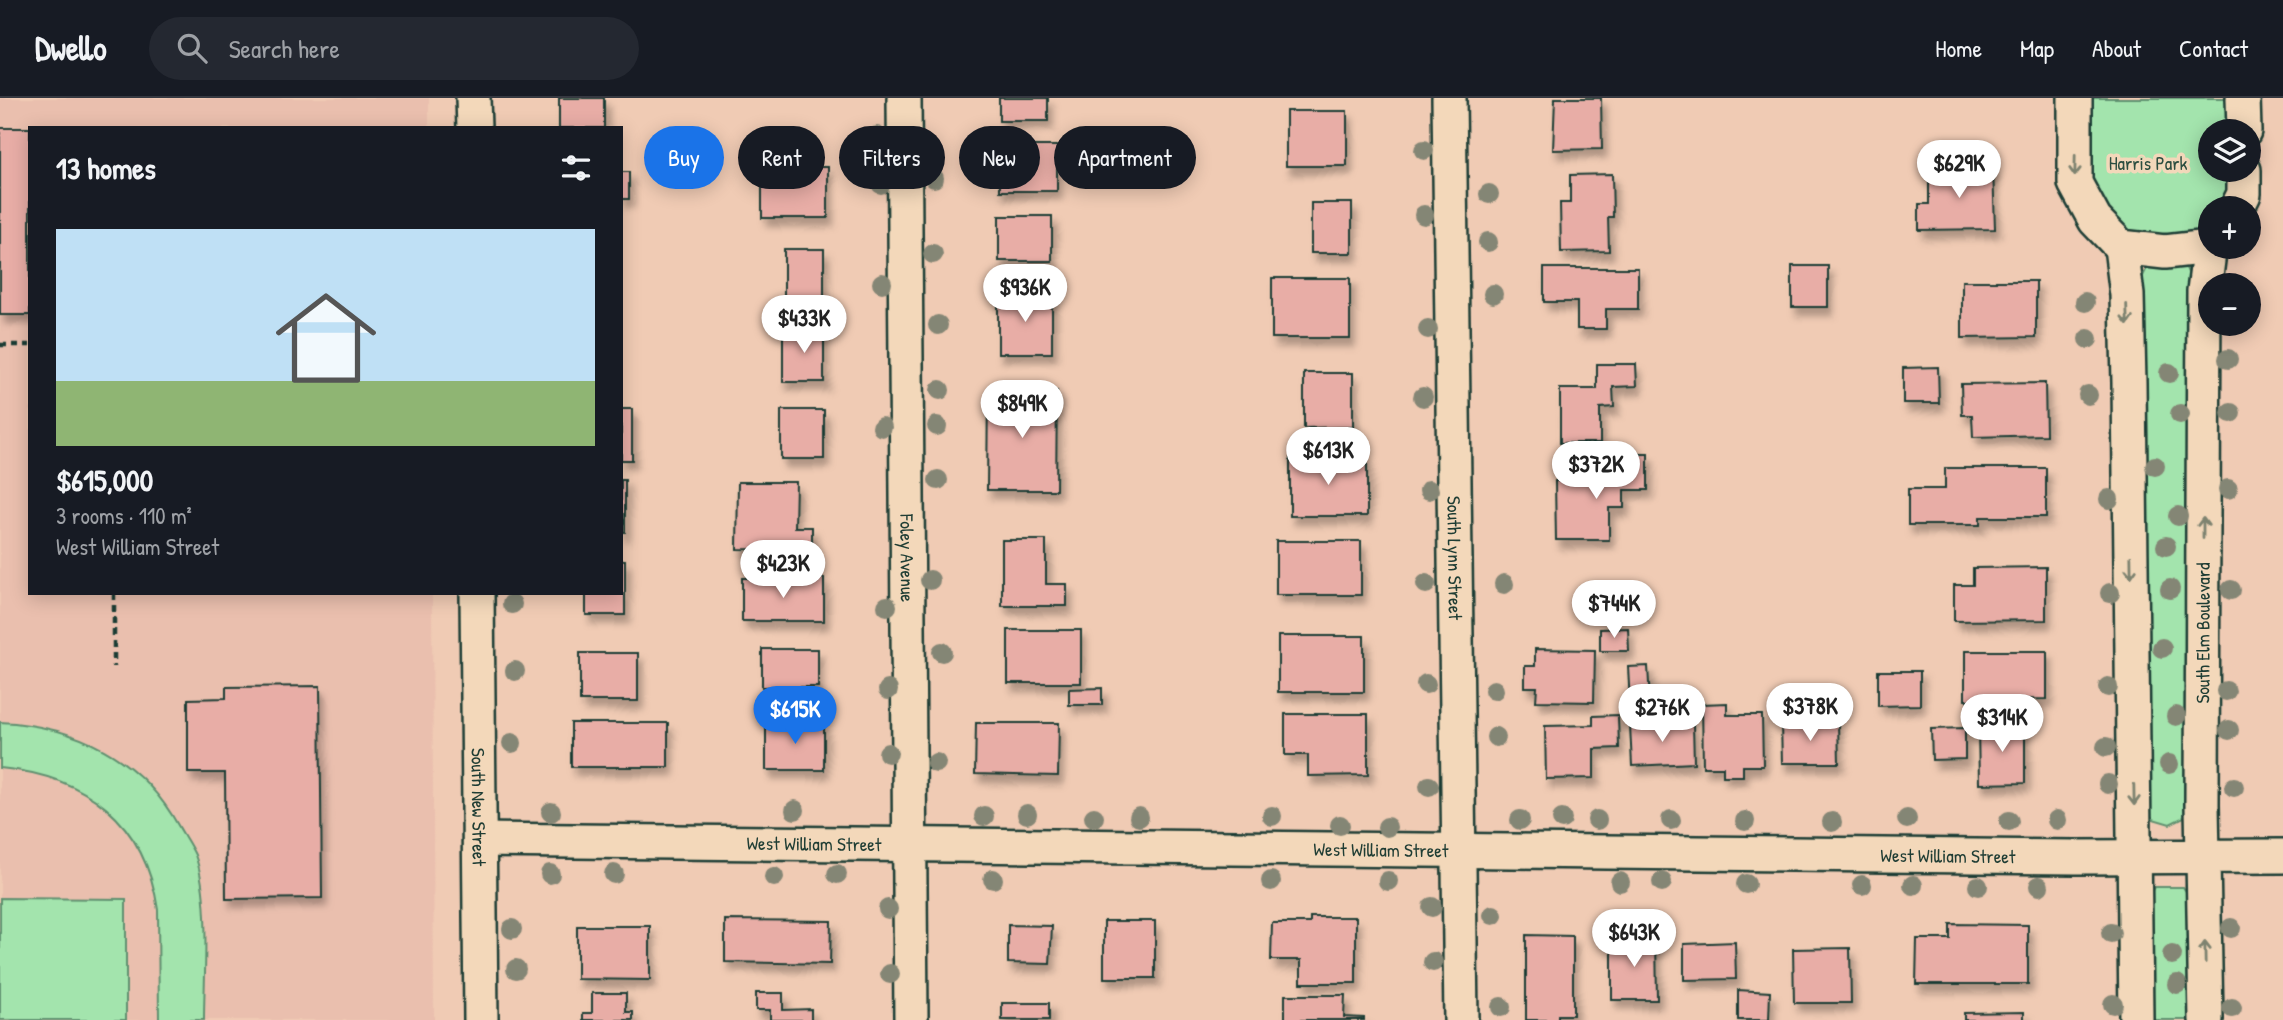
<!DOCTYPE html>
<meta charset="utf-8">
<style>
body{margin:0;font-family:"Patrick Hand",sans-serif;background:#242831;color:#f1f3f6;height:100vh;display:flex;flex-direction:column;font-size:26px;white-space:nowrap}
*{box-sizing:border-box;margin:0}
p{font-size:23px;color:#9ea1a6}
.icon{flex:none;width:38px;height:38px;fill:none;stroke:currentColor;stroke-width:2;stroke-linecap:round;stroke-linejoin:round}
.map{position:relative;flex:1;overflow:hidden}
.drawer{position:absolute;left:28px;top:28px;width:595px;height:469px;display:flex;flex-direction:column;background:#171b24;border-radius:0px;box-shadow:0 4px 18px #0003}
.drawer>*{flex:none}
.guide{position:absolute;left:644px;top:28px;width:665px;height:63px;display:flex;gap:14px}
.buttons{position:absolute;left:2198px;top:21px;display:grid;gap:14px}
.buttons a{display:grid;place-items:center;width:63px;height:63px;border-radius:50%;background:#171b24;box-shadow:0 4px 18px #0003;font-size:35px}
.price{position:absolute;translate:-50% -60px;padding:0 16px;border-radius:24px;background:#fff;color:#222;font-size:23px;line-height:46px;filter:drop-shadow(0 2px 4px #0008)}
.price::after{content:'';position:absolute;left:50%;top:42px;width:21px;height:16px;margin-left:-10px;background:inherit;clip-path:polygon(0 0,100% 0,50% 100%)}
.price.on{background:#1a73e8;color:#fff}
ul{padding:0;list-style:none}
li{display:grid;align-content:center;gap:14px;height:371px;padding:0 28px}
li+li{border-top:2px solid #363941}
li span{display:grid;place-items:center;height:217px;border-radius:0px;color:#555}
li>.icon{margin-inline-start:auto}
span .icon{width:126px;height:126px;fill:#fffc;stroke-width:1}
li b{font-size:30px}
h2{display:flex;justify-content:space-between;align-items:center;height:84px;padding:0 28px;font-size:30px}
.chip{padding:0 24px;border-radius:32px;background:#171b24;box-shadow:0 4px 18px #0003;font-size:24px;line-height:63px}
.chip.on{background:#1a73e8;color:#fff}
header{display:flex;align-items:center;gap:42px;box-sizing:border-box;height:98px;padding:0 35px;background:#171b24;border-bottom:2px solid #363941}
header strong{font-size:33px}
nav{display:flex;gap:38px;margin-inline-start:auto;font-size:24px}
.search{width:490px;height:63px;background:#242831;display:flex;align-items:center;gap:18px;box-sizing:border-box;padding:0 24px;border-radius:38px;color:#9ea1a6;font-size:26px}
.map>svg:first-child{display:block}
</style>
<header>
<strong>Dwello</strong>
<div class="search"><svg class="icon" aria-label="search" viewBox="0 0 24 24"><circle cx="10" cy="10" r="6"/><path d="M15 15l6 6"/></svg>Search here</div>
<nav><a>Home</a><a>Map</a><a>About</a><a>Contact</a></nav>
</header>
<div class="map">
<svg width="2283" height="922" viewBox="0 0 2283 922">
<defs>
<filter id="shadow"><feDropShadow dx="4.5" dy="8" stdDeviation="3.5" flood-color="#0004"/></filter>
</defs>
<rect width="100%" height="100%" fill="#f0cbb4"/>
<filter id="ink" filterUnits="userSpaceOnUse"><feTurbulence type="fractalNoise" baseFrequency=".0143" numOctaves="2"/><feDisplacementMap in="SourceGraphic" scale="14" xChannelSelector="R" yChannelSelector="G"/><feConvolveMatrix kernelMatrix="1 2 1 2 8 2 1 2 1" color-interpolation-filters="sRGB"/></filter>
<g filter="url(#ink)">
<path fill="#eabfae" d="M0 0H429V30H30V495H432L434 922H0Z"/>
<path fill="#a3e4ad" stroke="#619070" stroke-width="2" d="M2086 0H2231L2232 33H2210V72L2233 73 2222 110H2210V126L2197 136 2178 144 2131 136 2111 121 2087 82Z
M2148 168H2185L2192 183 2186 718 2170 726 2153 721 2144 707 2141 182Z
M0 624C77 628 141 660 179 729 184 738 191 748 195 757 211 801 204 874 204 922H159L158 812C145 723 86 678 0 670Z
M2154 789H2183L2193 804V922H2145V805Z
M0 800 126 801V922H0Z"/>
<path fill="#e8ada6" stroke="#1f3d34" stroke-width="2" filter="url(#shadow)" d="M559 0H604V30H559Z
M999 0H1048V23H999Z
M1555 0H1601L1602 51 1553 52Z
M1286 13H1347V68H1286Z
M0 30H30V217H0Z
M1000 48H1057V93H1000Z
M762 69H828V120H762Z
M1993 69 1995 131 1919 132V106H1929V71Z
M621 74H629V101H621Z
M1612 76 1613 119H1608L1609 153 1561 154 1560 105H1570V77Z
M1311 105H1352V155H1311Z
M999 118H1052V163H999Z
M784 151H824V204H784Z
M1792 168H1828V209H1792Z
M1544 170H1638V211H1606V231H1577V204H1544Z
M1272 180H1350V240H1272Z
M1962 183H2036V239L1962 240Z
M998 196H1052V255H998Z
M783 230H824V284H783Z
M1597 266H1636L1637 288 1613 289 1614 309 1600 310V345H1560V291H1597Z
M1938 269 1939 305H1903V270Z
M1304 275H1353V329L1304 330Z
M2045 285 2046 337 1973 339 1972 317H1962L1961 286Z
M988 293H1057L1056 392H987Z
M621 311H632V362H621Z
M781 312H824V361H781Z
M1620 356H1648V392H1624V410H1609V442H1556L1555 383H1621Z
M1290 360H1367V418H1290Z
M1945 370H2046V419H1980V427H1908V391H1945Z
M621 382H625V434H621Z
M738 384H796L795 429H812V452L737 451Z
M1002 442H1046V486H1067V508H1002Z
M1276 443H1361V497H1276Z
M621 462H625V517H586V495H621Z
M2046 469V522L1954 523V487H1973V470Z
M742 480H824V523H742Z
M1628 530 1629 553H1600V531Z
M1008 532H1081V585H1008Z
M1278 538H1364V594H1278Z
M762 551H818V589H762Z
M1535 551 1595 552 1594 604 1536 603 1537 589H1525V568H1535Z
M1965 553H2047V601L1965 602Z
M580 555H638V603H580Z
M1648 568 1650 604 1630 606 1628 569Z
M1878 573H1920V607L1878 608Z
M320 588 322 800 226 801 225 675H188V601L226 600V589Z
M1102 590V607H1069V591Z
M1727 605V617H1762L1763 668H1743V678H1723V669H1703L1702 606Z
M1285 616H1368V677L1308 678V657H1285Z
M1618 617 1619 650 1594 651V680L1546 681 1545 628 1593 627V618Z
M1838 624 1839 665H1782L1781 625Z
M571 625H668V669H571Z
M766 625H824V672H766Z
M976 625H1059L1058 678 975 676Z
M1693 626 1694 665 1632 668 1630 627Z
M1978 627H2025V685L1979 686Z
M1965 630V661L1932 662 1931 631Z
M1310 819H1356V885H1301V862H1271L1272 825H1310Z
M725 822 831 823 830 866 725 864Z
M1104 823H1155V880H1104Z
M1950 826 2028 827V886H1916L1917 841H1950Z
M1008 827 1052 828 1050 866 1008 865Z
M577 828H650V882L577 881Z
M1526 837 1573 838V917H1558V922H1526Z
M1656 840 1657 902H1612V841Z
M1735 844 1736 881 1684 882V846Z
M1850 850 1851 905H1794L1793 851Z
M1738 892 1770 894 1769 922H1738Z
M592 895H626V914H633V922H583V915H592Z
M756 895H783V912L811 911V922H770V912H756Z
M1285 897H1345L1344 919 1364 920V922H1285Z
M1002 905H1049V922H1002Z
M2024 914V922H1964V915Z"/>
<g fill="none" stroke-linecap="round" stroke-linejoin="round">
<defs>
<g id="minor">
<path d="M473 0 474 30"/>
<path id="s1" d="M904 0 911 922"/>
<path id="s2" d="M1449 0 1461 922"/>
<path d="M2075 0V85L2095 122 2121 149 2165 154 2209 149"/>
<path d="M2243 0 2244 33"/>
<path d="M2237 110 2244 96V72"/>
<path d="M2121 149 2127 197 2129 285 2136 922"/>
<path id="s3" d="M477 495 481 922"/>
<path id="s4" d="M480 742 2076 759 2283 758"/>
<path id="s5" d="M2206 922 2202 707 2203 416 2204 193 2210 147"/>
</g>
</defs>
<use href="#minor" stroke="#1f3d34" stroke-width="38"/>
<path stroke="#1f3d34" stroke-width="4.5" stroke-dasharray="7 5" stroke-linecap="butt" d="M0 247H30
M114 495V569"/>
<use href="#minor" stroke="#f3d8ba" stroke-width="33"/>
</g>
<g fill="#848674">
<circle cx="877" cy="38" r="10"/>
<circle cx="1424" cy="52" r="10"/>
<circle cx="934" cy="80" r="10"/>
<circle cx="881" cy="86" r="10"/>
<circle cx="1489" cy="96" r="10"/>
<circle cx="1424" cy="117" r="10"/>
<circle cx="1488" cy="144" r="10"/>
<circle cx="933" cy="156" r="10"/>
<circle cx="882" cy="185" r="10"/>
<circle cx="1493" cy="196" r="10"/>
<circle cx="2085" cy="204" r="10"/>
<circle cx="938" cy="227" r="10"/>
<circle cx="1428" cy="231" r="10"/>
<circle cx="2088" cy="241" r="10"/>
<circle cx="2228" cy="261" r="10"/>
<circle cx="2169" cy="275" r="10"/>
<circle cx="940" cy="292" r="10"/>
<circle cx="2088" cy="297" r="10"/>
<circle cx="1423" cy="299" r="10"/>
<circle cx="2231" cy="315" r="10"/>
<circle cx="2180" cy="316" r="10"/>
<circle cx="937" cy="328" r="10"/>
<circle cx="882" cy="329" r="10"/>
<circle cx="2155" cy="368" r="10"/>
<circle cx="938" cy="382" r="10"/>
<circle cx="2228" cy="391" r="10"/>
<circle cx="1429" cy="392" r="10"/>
<circle cx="2109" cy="401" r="10"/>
<circle cx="2178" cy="418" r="10"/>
<circle cx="2166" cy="448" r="10"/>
<circle cx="930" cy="482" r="10"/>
<circle cx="1426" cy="486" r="10"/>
<circle cx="1504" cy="486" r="10"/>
<circle cx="2170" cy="491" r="10"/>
<circle cx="2231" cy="492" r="10"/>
<circle cx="2110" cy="495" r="10"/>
<circle cx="512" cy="506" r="10"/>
<circle cx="887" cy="508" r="10"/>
<circle cx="2162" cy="550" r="10"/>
<circle cx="942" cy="554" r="10"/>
<circle cx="515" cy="573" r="10"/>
<circle cx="1426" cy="586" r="10"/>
<circle cx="2108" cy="589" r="10"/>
<circle cx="888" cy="592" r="10"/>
<circle cx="1494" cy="592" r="10"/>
<circle cx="2226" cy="593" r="10"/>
<circle cx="2176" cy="618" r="10"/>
<circle cx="2229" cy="632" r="10"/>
<circle cx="1496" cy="639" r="10"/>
<circle cx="512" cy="645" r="10"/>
<circle cx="2106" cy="649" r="10"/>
<circle cx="888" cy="655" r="10"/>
<circle cx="936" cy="665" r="10"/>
<circle cx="2169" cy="666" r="10"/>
<circle cx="2108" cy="686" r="10"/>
<circle cx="1429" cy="688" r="10"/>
<circle cx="2234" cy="689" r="10"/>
<circle cx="795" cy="712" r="10"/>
<circle cx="551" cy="714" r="10"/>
<circle cx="1027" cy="716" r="10"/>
<circle cx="984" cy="718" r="10"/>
<circle cx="1272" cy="718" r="10"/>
<circle cx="1094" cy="719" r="10"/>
<circle cx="1139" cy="719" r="10"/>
<circle cx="1562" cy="721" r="10"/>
<circle cx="1907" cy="721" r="10"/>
<circle cx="1520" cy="722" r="10"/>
<circle cx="1597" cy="722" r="10"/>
<circle cx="1671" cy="722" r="10"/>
<circle cx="2057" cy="722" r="10"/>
<circle cx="1745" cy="723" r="10"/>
<circle cx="2009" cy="723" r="10"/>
<circle cx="1832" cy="724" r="10"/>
<circle cx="1340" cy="727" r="10"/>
<circle cx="1387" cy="729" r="10"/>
<circle cx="550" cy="776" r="10"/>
<circle cx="614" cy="776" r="10"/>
<circle cx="837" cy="776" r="10"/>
<circle cx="774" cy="779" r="10"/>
<circle cx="993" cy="781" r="10"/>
<circle cx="1271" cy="783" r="10"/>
<circle cx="1388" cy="783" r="10"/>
<circle cx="1620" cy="784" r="10"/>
<circle cx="1662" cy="784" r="10"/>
<circle cx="1746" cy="786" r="10"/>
<circle cx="1862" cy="787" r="10"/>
<circle cx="1913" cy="787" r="10"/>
<circle cx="1978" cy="788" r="10"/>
<circle cx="2039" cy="788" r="10"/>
<circle cx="1432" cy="809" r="10"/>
<circle cx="888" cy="811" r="10"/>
<circle cx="1493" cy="817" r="10"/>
<circle cx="2231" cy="830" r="10"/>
<circle cx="512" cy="831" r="10"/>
<circle cx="2111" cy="835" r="10"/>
<circle cx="2172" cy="857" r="10"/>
<circle cx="1433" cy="864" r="10"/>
<circle cx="516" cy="871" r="10"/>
<circle cx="890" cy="876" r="10"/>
<circle cx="2177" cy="886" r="10"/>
<circle cx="2113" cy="906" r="10"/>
<circle cx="1501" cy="909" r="10"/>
<circle cx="2232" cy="910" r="10"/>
</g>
<defs><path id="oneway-shaft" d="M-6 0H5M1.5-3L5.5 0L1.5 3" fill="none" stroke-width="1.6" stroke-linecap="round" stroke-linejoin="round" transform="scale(1.75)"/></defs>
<g stroke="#7e8370">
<use href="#oneway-shaft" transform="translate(2075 68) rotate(91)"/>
<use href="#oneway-shaft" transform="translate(2127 217) rotate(88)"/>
<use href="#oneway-shaft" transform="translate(2203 430) rotate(-90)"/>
<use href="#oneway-shaft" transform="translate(2131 469) rotate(89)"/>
<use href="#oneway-shaft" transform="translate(2134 697) rotate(89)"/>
<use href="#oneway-shaft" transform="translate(2205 854) rotate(-91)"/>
</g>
</g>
<g text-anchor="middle" stroke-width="7" stroke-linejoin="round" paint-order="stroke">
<g font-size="19" fill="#2c4e40" stroke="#f3d8ba">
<text x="2148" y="72">Harris Park</text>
</g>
<g font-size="19" fill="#1f3d34" stroke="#f3d8ba">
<text dy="7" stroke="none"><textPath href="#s1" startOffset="460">Foley Avenue</textPath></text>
<text dy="7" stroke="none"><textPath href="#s2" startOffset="460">South Lynn Street</textPath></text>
<text dy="7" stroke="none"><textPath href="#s5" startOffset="387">South Elm Boulevard</textPath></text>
<text dy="7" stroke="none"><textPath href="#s3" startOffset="214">South New Street</textPath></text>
<text dy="7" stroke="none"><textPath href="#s4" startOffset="334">West William Street</textPath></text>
<text dy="7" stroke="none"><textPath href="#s4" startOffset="901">West William Street</textPath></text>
<text dy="7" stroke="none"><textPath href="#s4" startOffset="1468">West William Street</textPath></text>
</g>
</g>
</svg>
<div class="buttons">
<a><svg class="icon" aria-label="layers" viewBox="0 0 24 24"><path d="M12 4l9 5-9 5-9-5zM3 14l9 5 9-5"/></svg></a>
<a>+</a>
<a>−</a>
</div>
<b class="price" style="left:1959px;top:102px">$629K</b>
<b class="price" style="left:1025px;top:226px">$936K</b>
<b class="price" style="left:804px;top:257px">$433K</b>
<b class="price" style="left:1022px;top:342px">$849K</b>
<b class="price" style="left:1328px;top:389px">$613K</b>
<b class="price" style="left:1596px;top:403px">$372K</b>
<b class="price" style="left:783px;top:502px">$423K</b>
<b class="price" style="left:1614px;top:542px">$744K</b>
<b class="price" style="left:1810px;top:645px">$378K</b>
<b class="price" style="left:1662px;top:646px">$276K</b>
<b class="price on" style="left:795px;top:648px">$615K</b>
<b class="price" style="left:2002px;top:656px">$314K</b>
<b class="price" style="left:1634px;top:871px">$643K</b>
<div class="guide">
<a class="chip on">Buy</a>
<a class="chip">Rent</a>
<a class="chip">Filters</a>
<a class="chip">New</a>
<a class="chip">Apartment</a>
</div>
<section class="drawer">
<h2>13 homes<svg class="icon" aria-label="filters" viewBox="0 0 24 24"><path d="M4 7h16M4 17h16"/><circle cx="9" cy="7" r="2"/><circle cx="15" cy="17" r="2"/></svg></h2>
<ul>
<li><span style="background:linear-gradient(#bfe0f5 70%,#8fb573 0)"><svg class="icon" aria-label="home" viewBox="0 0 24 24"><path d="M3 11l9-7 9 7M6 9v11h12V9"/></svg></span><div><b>$615,000</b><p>3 rooms · 110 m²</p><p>West William Street</p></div></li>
</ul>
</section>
</div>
